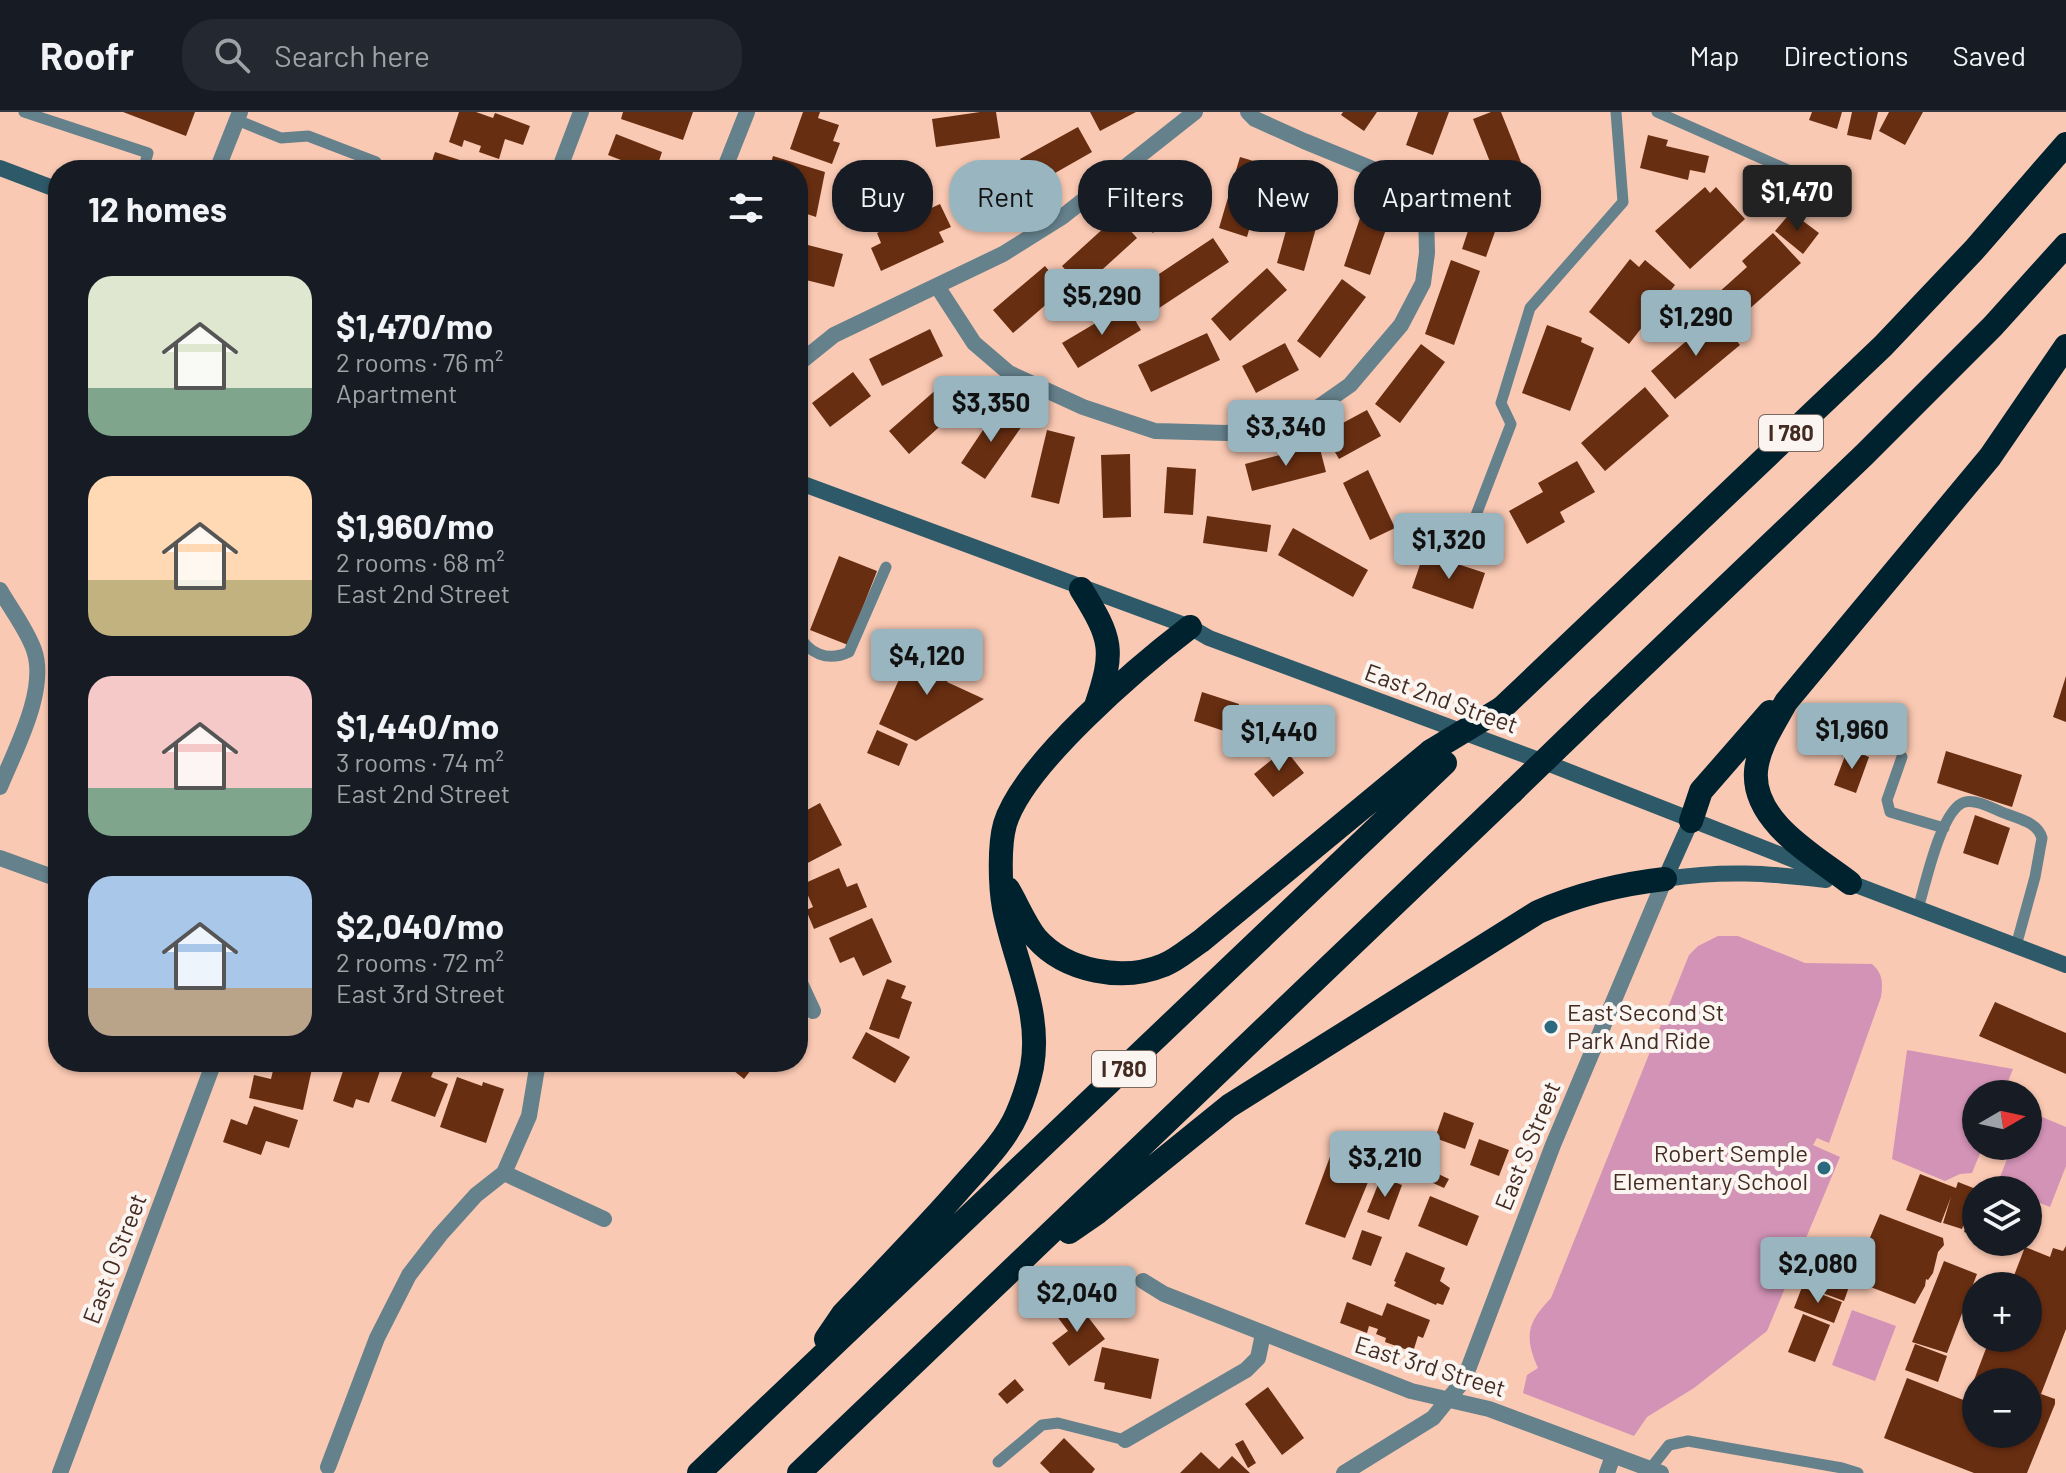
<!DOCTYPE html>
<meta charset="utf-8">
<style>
body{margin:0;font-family:Barlow,sans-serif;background:#242831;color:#f1f3f6;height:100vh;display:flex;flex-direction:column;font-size:30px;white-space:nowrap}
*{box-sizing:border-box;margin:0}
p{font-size:26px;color:#9ea1a6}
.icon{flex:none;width:44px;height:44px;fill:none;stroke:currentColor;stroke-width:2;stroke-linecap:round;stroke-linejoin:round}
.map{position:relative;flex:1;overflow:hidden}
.side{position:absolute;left:48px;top:48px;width:760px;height:912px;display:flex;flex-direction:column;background:#171b24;border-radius:32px;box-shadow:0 2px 6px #0004}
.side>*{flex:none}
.guide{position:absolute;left:832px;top:48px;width:760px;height:72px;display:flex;gap:16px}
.needle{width:52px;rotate:81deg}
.buttons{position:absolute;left:1962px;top:968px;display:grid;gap:16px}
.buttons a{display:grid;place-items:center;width:80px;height:80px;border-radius:50%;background:#171b24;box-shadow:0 2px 6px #0004;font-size:40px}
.price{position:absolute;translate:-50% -68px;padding:0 18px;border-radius:8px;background:#98b5c0;color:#111;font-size:26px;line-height:52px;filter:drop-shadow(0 2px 4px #0008)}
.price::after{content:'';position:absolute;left:50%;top:48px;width:24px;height:18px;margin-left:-12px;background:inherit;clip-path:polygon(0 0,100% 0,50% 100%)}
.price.on{background:#222;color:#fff}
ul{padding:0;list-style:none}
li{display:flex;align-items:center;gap:24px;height:200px;padding:0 40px}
li span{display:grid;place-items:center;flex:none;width:224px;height:160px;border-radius:24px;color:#555}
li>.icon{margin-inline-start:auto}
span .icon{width:96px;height:96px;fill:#fffc;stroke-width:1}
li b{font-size:34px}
h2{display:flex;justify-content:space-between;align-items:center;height:96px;padding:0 40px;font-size:34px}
.chip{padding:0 28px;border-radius:32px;background:#171b24;box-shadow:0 2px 6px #0004;font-size:28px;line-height:72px}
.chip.on{background:#98b5c0;color:#111}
header{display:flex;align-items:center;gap:48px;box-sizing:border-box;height:112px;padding:0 40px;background:#171b24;border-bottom:2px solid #363941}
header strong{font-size:38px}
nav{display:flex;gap:44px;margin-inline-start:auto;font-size:28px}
.search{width:560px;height:72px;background:#242831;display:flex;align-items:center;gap:20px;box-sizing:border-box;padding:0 28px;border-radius:32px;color:#9ea1a6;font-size:30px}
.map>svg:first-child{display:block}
</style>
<header>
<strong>Roofr</strong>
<div class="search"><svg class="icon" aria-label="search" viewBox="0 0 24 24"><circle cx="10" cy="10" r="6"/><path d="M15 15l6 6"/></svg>Search here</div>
<nav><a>Map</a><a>Directions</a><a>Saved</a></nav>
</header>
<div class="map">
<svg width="2066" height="1361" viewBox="0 0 2066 1361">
<rect width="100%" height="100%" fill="#fac9b3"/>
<path fill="#d393b7" d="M1718 824H1738L1805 851 1872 852C1883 862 1883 870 1881 885L1829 1031 1817 1026 1813 1033 1840 1045 1767 1219 1694 1276 1647 1305 1634 1324 1523 1281 1527 1263 1538 1256C1524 1224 1527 1211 1551 1186L1689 843 1698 834Z
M1907 938 2013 957 2003 982H1976V1034H1983L1972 1061 1960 1062 1945 1069 1892 1047Z
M2028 999 2066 1015V1054L2050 1095 2028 1086V1078H2008L1997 1073 2012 1034H2028Z
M1852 1198 1896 1214 1875 1269 1832 1253Z"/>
<path fill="#682e11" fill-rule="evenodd" d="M123 0H195L186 24Z
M459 0H476L493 6 495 1 530 14 523 33 505 27 499 47 479 40 481 34 464 28 462 35 449 30Z
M623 0H693L683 28 621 7Z
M803 0H820L818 6 839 13 833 29 840 31 832 52 790 37Z
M980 0H996L1000 26 936 35 932 7Z
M1090 0H1136L1100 19Z
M1343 0H1377L1364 19 1341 3Z
M1418 0H1449L1433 43 1406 33Z
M1491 0H1501L1523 55 1496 65 1473 7Z
M1812 0H1842L1837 17 1809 8Z
M1852 0H1878L1871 28 1847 23Z
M1889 0H1923L1905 33 1879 19Z
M1078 15 1092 40 1034 73 1020 47Z
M616 22 662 40 656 58H623L626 50 608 43Z
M1648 23 1668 28 1666 34 1709 44 1705 61 1690 58 1688 68 1640 56Z
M435 40 466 50 463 58H429Z
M773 44 825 60 816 105 798 99V58H769Z
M1240 45 1267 53 1247 125 1219 116Z
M1181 57 1200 78 1153 121 1135 100Z
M1009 61 1022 85 993 101 979 76Z
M1705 75 1710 81 1716 75 1745 107 1690 157 1655 119Z
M1298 76 1325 84 1304 159 1277 151Z
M1482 77 1507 86 1486 145 1462 137Z
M940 92 951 115 939 120 944 130 881 159 871 136 881 131 877 121Z
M1364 94 1391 103 1370 163 1344 154Z
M1791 100 1819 121 1803 142 1775 119Z
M1117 104 1137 126 1082 176 1062 154Z
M1773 121 1801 151 1738 207 1717 182 1747 155 1742 149Z
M1213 126 1229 150 1150 202 1135 178Z
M800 131 843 142 834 175 798 166Z
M1630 147 1639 155 1645 148 1675 173 1629 232 1589 200Z
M1451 148 1480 159 1454 233 1425 222Z
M1045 154 1064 177 1013 221 993 198Z
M1267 156 1287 178 1230 229 1211 207Z
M1342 167 1366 185 1320 246 1297 229Z
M1126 193 1141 218 1078 256 1062 231Z
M1716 204 1740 233 1675 287 1651 259Z
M1547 213 1582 226 1581 230 1594 236 1570 299 1522 281Z
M930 217 943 244 882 274 869 247Z
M1207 221 1220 248 1151 280 1138 253Z
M1285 231 1299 258 1256 281 1242 254Z
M1421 232 1445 250 1400 311 1375 292Z
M853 260 871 284 830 315 812 291Z
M946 269 966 291 909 342 889 319Z
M1645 275 1669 304 1605 359 1581 331Z
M997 297 1022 314 985 367 961 351Z
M1367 298 1381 324 1339 347 1324 321Z
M1047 318 1075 325 1059 392 1031 385Z
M1319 333 1326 360 1252 379 1245 352Z
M1130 342 1131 405 1103 406 1101 343Z
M1577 349 1595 380 1560 400 1565 410 1527 432 1509 399 1543 380 1538 371Z
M1167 355 1196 357 1193 403 1164 401Z
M1368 358 1395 416 1370 428 1343 371Z
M1207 404 1271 413 1267 440 1203 431Z
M1293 416 1368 458 1353 485 1278 443Z
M1424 441 1485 461 1473 497 1412 476Z
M839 444 877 459 848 533 810 518Z
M936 530 957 540 947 562 950 563 947 570 984 587 916 629 879 612 906 552 920 558 923 551 926 552Z
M2066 564V610L2053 605Z
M1202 580 1239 592 1230 621 1194 609Z
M877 618 908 632 899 654 867 641Z
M1848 636 1869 645 1856 681 1834 673Z
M1285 637 1304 661 1273 685 1254 662Z
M1946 639 2022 663 2012 695 1937 671Z
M820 691 842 733 798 756V703Z
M1975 703 2010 716 1998 753 1963 741Z
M839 756 847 775 857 771 867 795 814 817 806 798 813 795 803 772Z
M872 806 892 850 863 864 854 845 840 851 829 826Z
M887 867 906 874 901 886 912 890 899 927 869 917Z
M1995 890 2066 921V962L1979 924Z
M866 920 910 945 895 971 852 946Z
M275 950 313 952 303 998 249 986 254 963 271 967Z
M346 950 354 953 355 950H383L369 991 356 987 353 996 333 989Z
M406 950H437L431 965 448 972 435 1005 391 989Z
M723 950H757L744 967Z
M457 965 482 974 483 970 504 977 486 1031 440 1015Z
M254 994 298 1008 289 1036 266 1029 261 1043 223 1030 231 1007 247 1013Z
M1444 1000 1474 1011 1465 1037 1435 1026Z
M1479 1027 1509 1038 1499 1064 1470 1053Z
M1331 1042 1373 1058 1345 1126 1305 1112Z
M1406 1047 1449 1067 1444 1076 1402 1057Z
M1920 1062 1956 1076 1958 1070 1976 1077 1962 1117 1943 1111 1951 1085 1941 1111 1906 1098Z
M1381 1065 1402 1073 1389 1108 1367 1100Z
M1430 1084 1479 1104 1467 1134 1418 1114Z
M1976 1088V1124L1964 1120Z
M1880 1102 1943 1126 1944 1133 1938 1140 1933 1161 1928 1168 1926 1167 1925 1174 1915 1192 1852 1168Z
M1362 1118 1382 1125 1371 1154 1352 1147Z
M2066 1134V1217L2041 1282 2055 1287V1292L2027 1361H1974L1884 1326 1907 1266 1966 1289 1990 1226H2028V1174H2010L2025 1135 2050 1145 2053 1136 2063 1139ZM1976 1270H2028V1322H1976Z
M1822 1139 1835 1144 1831 1155 1817 1150Z
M1406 1140 1445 1156 1440 1169 1450 1176 1443 1193 1437 1191 1436 1193 1394 1174 1396 1170 1394 1169Z
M1944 1149 1977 1162 1947 1241 1912 1230Z
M1812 1154 1851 1169 1844 1189 1804 1174Z
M1802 1175 1842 1190 1834 1211 1794 1196Z
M1075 1188 1105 1227 1069 1254 1052 1231 1068 1219 1056 1203Z
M1347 1190 1382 1204 1387 1191 1430 1208 1423 1226 1418 1224 1413 1240 1385 1230 1386 1226 1376 1222 1378 1217 1369 1214 1367 1221 1340 1211Z
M1803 1202 1830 1213 1815 1250 1788 1240Z
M1915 1232 1947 1244 1938 1270 1905 1258Z
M1102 1235 1159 1247 1151 1287 1104 1277 1105 1271 1094 1269Z
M1015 1267 1024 1278 1007 1292 998 1282Z
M1268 1275 1304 1326 1282 1343 1245 1292Z
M1064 1326 1095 1357 1092 1361H1050L1040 1351Z
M1243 1328 1256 1351 1248 1356 1235 1332Z
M1201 1340 1219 1357 1232 1344 1250 1361H1180Z"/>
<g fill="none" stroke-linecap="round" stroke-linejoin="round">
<path stroke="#65818c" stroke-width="11" d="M24 0 148 41 143 58
M1657 0 1842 82
M237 8 281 26 308 24 376 50
M1463 437 1511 312 1501 291 1530 196 1623 90 1616 0
M798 521C808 542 828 550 849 540L886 455
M1902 645 1887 688 1890 700 1944 716
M1918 797C1925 774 1941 696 1965 690 1978 687 1995 698 2007 702 2020 707 2038 711 2042 726L2035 765 2016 834
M998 1350 1042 1313 1058 1311 1125 1328
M1650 1357 1669 1333 1688 1329 1842 1356 1858 1361"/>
<path stroke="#65818c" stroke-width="16" d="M217 58 240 0
M559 58 581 0
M724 58 747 0
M937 174 974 231 1009 261 1083 295 1155 319 1227 321 1269 314 1310 301 1350 273 1401 213 1423 171 1427 141 1426 97 1411 79 1387 63 1304 29 1255 7 1248 0
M798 252 834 223 1003 142 1062 105 1195 0
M0 478C11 497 27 518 34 538 48 578 15 638 0 675
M0 746 58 767
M798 867 813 899
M504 1061 604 1107
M1143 1169 1164 1182 1411 1279 1489 1297 1661 1361
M1125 1328 1246 1258 1258 1246 1263 1222
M328 1355 377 1226 409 1163 440 1123 476 1083 504 1061 529 1004 538 950
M60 1361 214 950
M1344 1361 1433 1306 1464 1268 1553 1033 1665 767
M1607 1361 1613 1344"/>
<path stroke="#2e5969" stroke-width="16" d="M0 56 58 78
M798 370 1190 515 1209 526 1552 653 1822 759
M1665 767C1724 758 1767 761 1826 768
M1665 767 1691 709
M1843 768 2066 853"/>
<path stroke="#00222f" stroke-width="24" d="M1081 477C1112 527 1115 538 1096 594
M1600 595 1864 343 1993 214 2066 133
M1502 596 1883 234 1974 138 2066 32
M1691 709 1701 679 1770 600
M1850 771C1815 744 1752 710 1756 659 1758 635 1774 612 1786 590L1990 345 2066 234
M1008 777C1017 792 1025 812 1036 826 1066 860 1123 870 1164 853 1177 848 1189 837 1201 829L1431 639
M1069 1120 1098 1100 1229 994 1538 800C1579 782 1620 772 1665 767
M826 1227 843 1202C882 1161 921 1121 959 1078 979 1055 1005 1030 1017 1002 1023 988 1029 970 1032 955 1042 899 1014 849 1004 796 1000 774 999 733 1005 712 1023 652 1139 554 1190 515
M699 1361 1445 651
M799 1361 1512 680"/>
<path stroke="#00222f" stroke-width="24" d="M1431 639 1502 596
M1512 680 1600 595"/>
</g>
<g fill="#2b697f" stroke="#fbf5f2" stroke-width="3">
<circle cx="1551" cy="915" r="8"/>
<circle cx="1824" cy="1056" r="8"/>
</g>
<g text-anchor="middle" stroke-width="8" stroke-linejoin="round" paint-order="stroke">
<g fill="#fbf5f2" stroke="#7a6860" stroke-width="2">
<rect x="1759" y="303" width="64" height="36" rx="6"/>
<rect x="1092" y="939" width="64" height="36" rx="6"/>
</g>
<g font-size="22" font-weight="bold" fill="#432b21">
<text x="1791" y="329">I 780</text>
<text x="1124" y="965">I 780</text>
</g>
<g font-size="24" fill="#432b21" stroke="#fbf5f2">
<text transform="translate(1441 587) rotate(20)" y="8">East 2nd Street</text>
<text transform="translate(1528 1034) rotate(-68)" y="8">East S Street</text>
<text transform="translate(115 1147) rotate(-69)" y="8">East O Street</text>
<text transform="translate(1430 1255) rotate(17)" y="8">East 3rd Street</text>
</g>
<g font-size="24" fill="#432b21" stroke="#fbf5f2" text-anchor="start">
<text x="1567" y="909">East Second St<tspan x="1567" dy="28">Park And Ride</tspan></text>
<text x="1808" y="1050" text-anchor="end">Robert Semple<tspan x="1808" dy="28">Elementary School</tspan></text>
</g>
</g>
</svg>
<div class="buttons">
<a><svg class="needle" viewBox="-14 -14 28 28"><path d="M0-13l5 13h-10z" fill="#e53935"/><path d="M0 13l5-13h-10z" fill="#9ea1a6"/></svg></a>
<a><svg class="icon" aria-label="layers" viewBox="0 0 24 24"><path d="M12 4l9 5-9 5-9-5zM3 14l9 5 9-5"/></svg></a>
<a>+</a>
<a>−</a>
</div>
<b class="price on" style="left:1797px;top:121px">$1,470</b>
<b class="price" style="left:1102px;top:225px">$5,290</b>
<b class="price" style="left:1696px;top:246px">$1,290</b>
<b class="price" style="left:991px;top:332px">$3,350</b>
<b class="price" style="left:1286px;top:356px">$3,340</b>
<b class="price" style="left:1449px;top:469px">$1,320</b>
<b class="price" style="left:927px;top:585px">$4,120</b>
<b class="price" style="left:1852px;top:659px">$1,960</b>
<b class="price" style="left:1279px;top:661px">$1,440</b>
<b class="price" style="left:1385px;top:1087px">$3,210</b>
<b class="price" style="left:1818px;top:1193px">$2,080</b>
<b class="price" style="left:1077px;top:1222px">$2,040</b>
<div class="guide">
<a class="chip">Buy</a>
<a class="chip on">Rent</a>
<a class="chip">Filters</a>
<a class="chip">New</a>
<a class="chip">Apartment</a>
</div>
<section class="side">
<h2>12 homes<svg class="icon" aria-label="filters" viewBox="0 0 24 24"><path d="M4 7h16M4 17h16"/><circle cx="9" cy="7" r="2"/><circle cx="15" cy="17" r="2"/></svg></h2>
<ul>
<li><span style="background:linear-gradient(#dfe7d0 70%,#7fa58c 0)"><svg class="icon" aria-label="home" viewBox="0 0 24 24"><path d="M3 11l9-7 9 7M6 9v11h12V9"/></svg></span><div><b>$1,470/mo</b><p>2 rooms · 76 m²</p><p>Apartment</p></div></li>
<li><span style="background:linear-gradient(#ffd9b3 65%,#c2b280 0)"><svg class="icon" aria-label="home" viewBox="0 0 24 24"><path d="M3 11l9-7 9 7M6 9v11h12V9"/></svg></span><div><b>$1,960/mo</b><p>2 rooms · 68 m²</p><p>East 2nd Street</p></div></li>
<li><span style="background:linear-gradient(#f6c9c9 70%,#7fa58c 0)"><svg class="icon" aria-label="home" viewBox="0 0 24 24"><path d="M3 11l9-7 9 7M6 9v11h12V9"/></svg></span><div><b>$1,440/mo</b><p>3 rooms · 74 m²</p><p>East 2nd Street</p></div></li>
<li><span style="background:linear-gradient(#a9c7e8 70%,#b9a48a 0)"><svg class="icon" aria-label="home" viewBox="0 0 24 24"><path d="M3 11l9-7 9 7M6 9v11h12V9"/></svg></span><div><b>$2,040/mo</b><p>2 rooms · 72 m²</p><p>East 3rd Street</p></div></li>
</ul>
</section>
</div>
